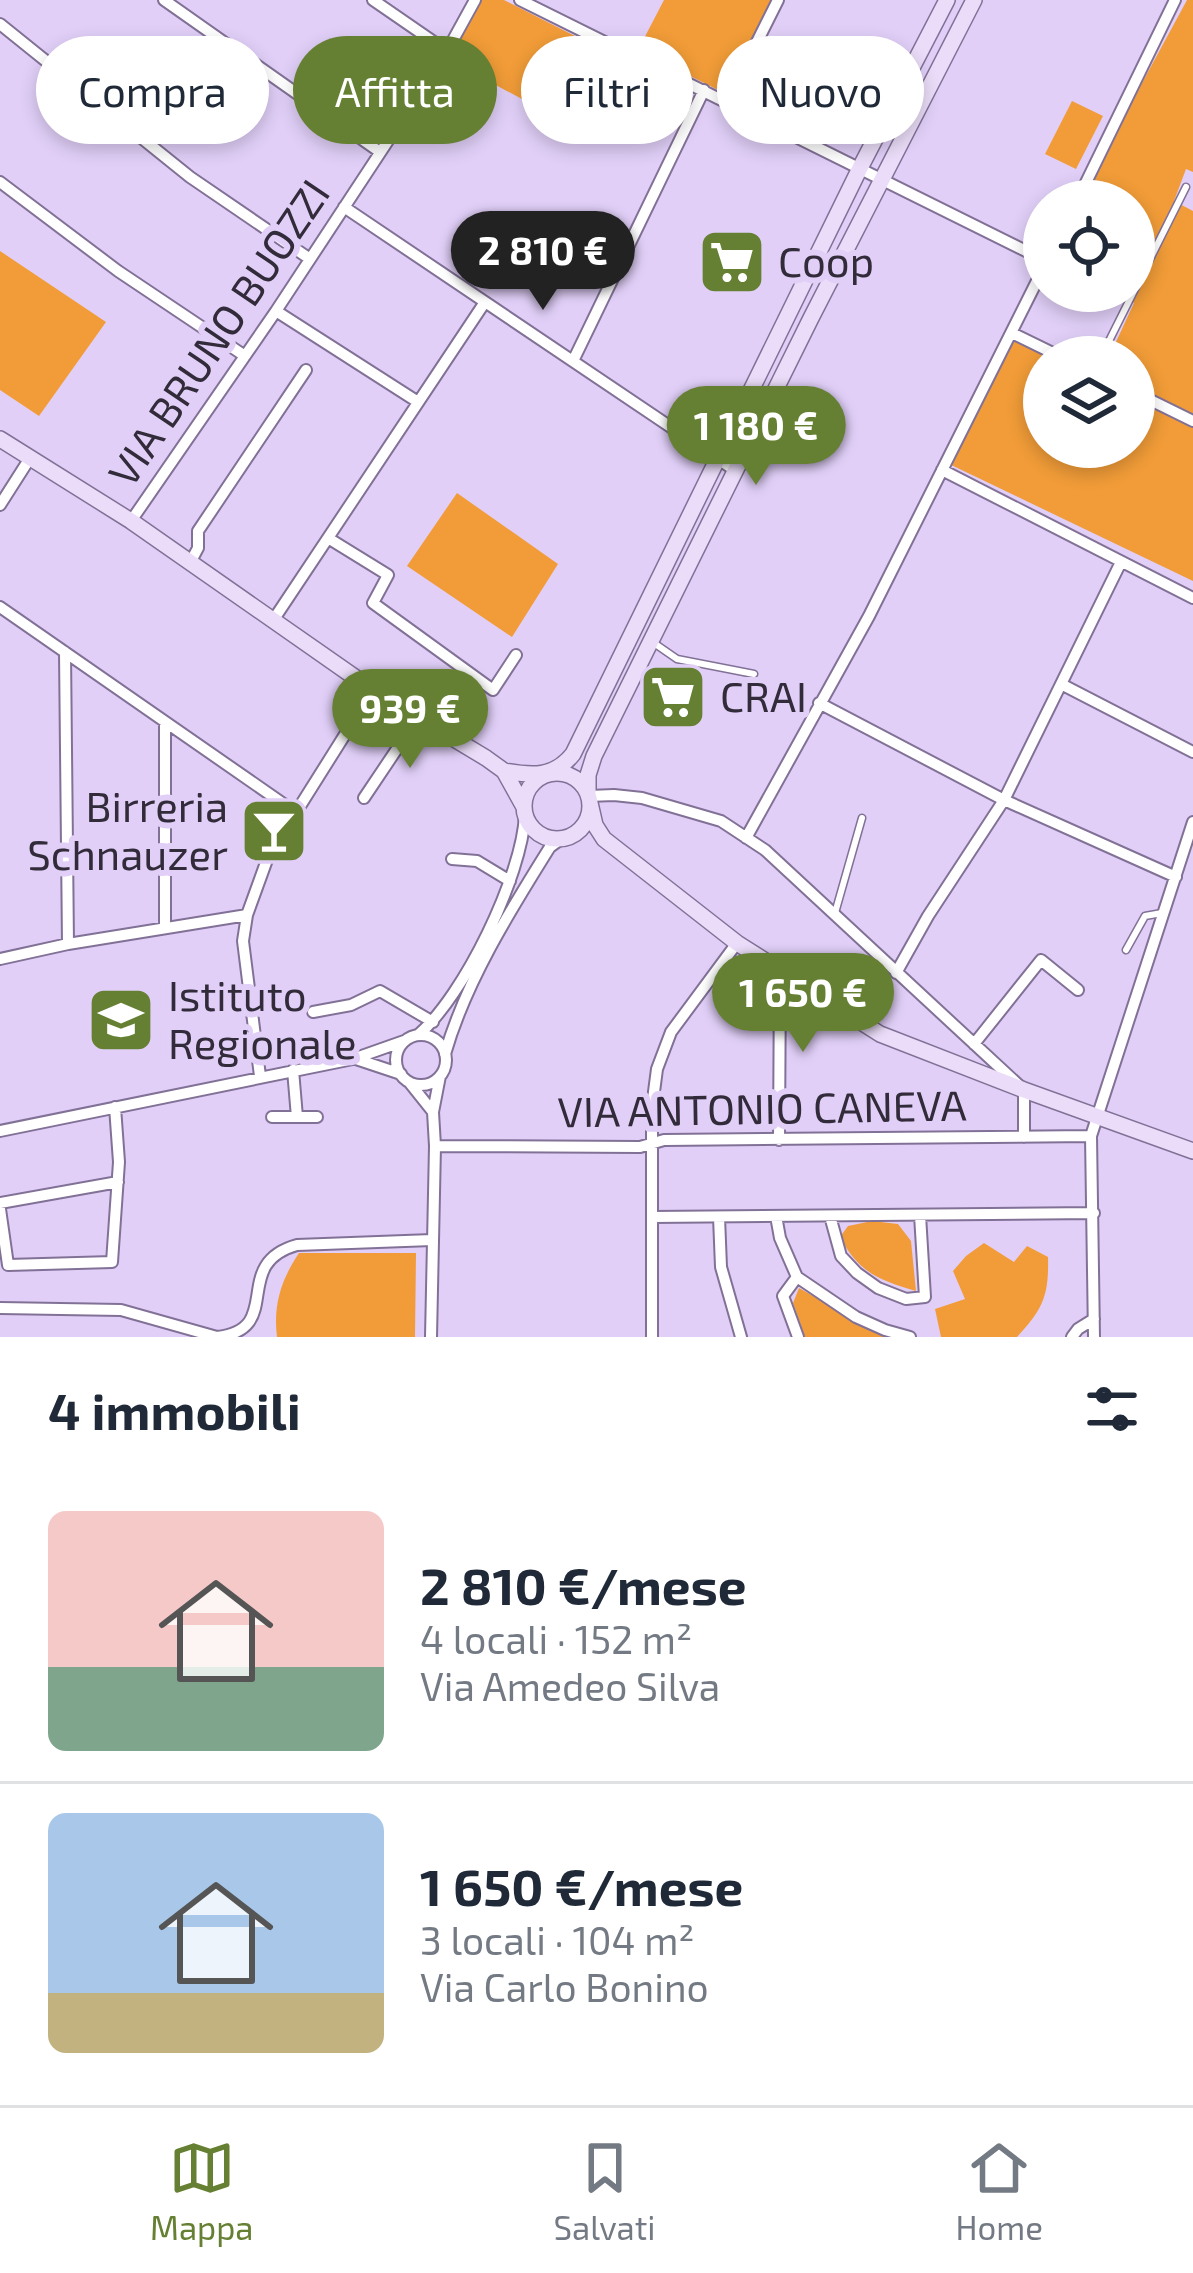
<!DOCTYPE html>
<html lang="it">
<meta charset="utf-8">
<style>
body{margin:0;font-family:"Exo 2",sans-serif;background:#f2f2f3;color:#1f2937;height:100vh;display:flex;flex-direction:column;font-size:45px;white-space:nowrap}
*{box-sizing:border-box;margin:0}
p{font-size:39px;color:#747a83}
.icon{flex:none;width:66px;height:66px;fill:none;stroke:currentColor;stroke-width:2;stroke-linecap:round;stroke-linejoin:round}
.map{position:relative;height:1337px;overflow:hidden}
.sheet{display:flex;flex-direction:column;background:#fff;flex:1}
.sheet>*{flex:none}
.hud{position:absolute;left:36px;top:36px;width:1122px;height:108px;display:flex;gap:24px}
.controls{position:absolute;left:1023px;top:180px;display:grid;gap:24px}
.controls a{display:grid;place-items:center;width:132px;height:132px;border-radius:50%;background:#fff;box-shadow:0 6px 18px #0003;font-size:60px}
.price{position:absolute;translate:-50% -102px;padding:0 27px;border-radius:42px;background:#668033;color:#fff;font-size:39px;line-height:78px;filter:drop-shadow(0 3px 6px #0008)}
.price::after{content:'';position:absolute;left:50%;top:72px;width:36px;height:27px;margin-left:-18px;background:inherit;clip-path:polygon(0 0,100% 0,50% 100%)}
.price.active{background:#222;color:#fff}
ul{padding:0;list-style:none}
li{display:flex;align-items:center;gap:36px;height:300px;padding:0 48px}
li+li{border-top:3px solid #e0e1e3}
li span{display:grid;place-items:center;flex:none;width:336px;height:240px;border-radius:18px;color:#555}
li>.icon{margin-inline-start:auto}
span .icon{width:144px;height:144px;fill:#fffc;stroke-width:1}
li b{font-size:51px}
h2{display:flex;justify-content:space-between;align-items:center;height:144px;padding:0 48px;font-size:51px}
.pill{padding:0 42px;border-radius:54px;background:#fff;box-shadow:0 6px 18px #0003;font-size:42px;line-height:108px}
.pill.active{background:#668033;color:#fff}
.tab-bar{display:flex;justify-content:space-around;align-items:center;height:168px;border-top:3px solid #e0e1e3;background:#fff;font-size:33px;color:#747a83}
.tab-bar a{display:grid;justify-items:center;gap:6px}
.tab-bar .active{color:#668033}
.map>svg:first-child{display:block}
</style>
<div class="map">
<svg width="1193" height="1337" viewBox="0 0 1193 1337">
<rect width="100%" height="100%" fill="#e1cff8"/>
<path fill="#f19c38" d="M482 0H504L626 62 591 136 449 60Z
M664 0H771L724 93 638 50Z
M1187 0H1193V172L1186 169 1174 201 1193 211V581L947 463 1009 334 1062 357H1044V447H1134V357H1109L1134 303 1108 291H1134V201H1078Z
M1072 101 1103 116 1076 169 1045 154Z
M0 251 106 322 39 416 0 390Z
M457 493 558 564 512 637 407 566Z
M872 1221 898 1224 911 1241 916 1291C879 1280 859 1273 840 1237L848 1226Z
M984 1243 1014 1262 1027 1246 1048 1257C1049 1296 1043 1309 1017 1337H941L935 1309 965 1299 953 1271 966 1256Z
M299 1253H416L415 1337H277C273 1305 281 1280 299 1253Z
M799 1288 886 1337H805L793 1303Z"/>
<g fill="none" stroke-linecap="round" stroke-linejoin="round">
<defs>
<path id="lane" d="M1101 357 1186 187
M651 641 677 659 754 674
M835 913 862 818
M1126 950 1145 916 1162 913"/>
<path id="street" d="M164 0 380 152
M373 0 447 51
M520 0 1044 260
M0 24 190 177 310 259
M727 102 778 0
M0 182 118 271 245 356
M1077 201 1175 0
M344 207 736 471
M276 311 418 402
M1012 333 1061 357
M573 361 704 90
M1134 392 1193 421
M942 470 1193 598
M0 505 30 458
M131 521 276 311 447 51 475 0
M328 538 388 575 373 603 493 690 516 655
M191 561 198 548V531L306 370
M0 607 298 814
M274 619 485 302
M65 652 68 944
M1061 684 1193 752
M819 703 1004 800 1176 877
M165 722V928
M589 796 614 795 642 798 721 821 765 850 1024 1090V1137
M364 798 417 719
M746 838 869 616 1044 267
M452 859 477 861 510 881
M0 959 68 944 247 915
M896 973 928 916 1004 800 1121 562
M313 1012 351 1005 380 991 433 1022
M418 1035C464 996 522 876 525 815
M396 1060a25 25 0 1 1 50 0a25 25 0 1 1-50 0Z
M974 1044 1041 960 1078 990
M445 1054C466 981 510 911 550 847L561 839
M356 1059 401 1074
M293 1070 297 1117
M260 1076 243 941 247 915 268 857 373 690
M409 1082 433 1112
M272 1117H317
M0 1131 353 1059 404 1041
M779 1140 780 970
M435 1146 640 1147 664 1140 1091 1136
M0 1203 118 1182
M0 1209 8 1265 112 1262 119 1162 115 1107
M776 1216 780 1238 797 1277 856 1317 885 1330 910 1337
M830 1216 841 1256 857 1273 878 1288 906 1299 925 1297 920 1215
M652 1217 1094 1213
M719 1217 721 1267 741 1337
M797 1277 783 1296 798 1337
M0 1308 121 1310 217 1337C286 1329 229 1264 297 1245L432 1240
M431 1337 435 1146 433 1112 440 1076
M652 1337V1107L657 1069 671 1032 737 943
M1072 1337 1078 1329 1094 1319
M1094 1337 1091 1136 1193 822"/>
<path id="secondary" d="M0 439 131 521 373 690 486 758 504 771 524 807
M504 771C532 776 554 778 573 754L860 168 947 0
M524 806a33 33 0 1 1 66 0a33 33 0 1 1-66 0Z
M588 792V775L594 756 811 318 974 0
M590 803 595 825 604 839 737 943 880 1034 1024 1090 1193 1151"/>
</defs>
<use href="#lane" stroke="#827196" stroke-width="9"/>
<use href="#street" stroke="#827196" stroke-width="14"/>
<use href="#secondary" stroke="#827196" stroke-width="18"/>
<use href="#lane" stroke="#fff" stroke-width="6"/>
<use href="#street" stroke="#fff" stroke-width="10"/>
<use href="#secondary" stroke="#ebddf9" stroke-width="15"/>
</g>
<defs>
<symbol id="supermarket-square" viewBox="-11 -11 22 22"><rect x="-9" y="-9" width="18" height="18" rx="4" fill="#668033" stroke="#e1cff8"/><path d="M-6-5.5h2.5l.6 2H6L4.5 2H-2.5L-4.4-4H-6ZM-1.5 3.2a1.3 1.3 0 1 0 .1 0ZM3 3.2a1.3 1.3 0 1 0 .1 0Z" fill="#fff"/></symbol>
<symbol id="bar-square" viewBox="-11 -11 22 22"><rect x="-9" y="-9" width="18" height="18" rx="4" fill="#668033" stroke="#e1cff8"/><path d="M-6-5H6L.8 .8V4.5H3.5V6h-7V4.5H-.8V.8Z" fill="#fff"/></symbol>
<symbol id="school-square" viewBox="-11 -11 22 22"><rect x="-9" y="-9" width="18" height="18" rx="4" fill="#668033" stroke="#e1cff8"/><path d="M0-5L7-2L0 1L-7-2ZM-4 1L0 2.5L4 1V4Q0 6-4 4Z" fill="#fff"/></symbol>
</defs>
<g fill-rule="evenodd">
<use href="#supermarket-square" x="694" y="224" width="76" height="76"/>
<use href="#supermarket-square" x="635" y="659" width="76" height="76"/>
<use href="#bar-square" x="236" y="793" width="76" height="76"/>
<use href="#school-square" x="83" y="982" width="76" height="76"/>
</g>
<g text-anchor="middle" stroke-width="12" stroke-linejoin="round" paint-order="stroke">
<g font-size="42" fill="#322b3a" stroke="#e1cff8" text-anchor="start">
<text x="778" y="277">Coop</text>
<text x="720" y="712">CRAI</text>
<text x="228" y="822" text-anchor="end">Birreria<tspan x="228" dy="48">Schnauzer</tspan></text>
<text x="168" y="1011">Istituto<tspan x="168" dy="48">Regionale</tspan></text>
</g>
<g font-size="42" fill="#322b3a" stroke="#e1cff8">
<text transform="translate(219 333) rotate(-56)" y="15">VIA BRUNO BUOZZI</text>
<text transform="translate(762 1109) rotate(-1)" y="15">VIA ANTONIO CANEVA</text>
</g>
</g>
</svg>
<div class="controls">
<a><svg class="icon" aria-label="locate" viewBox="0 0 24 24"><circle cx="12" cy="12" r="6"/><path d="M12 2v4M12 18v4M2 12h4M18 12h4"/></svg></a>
<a><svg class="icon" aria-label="layers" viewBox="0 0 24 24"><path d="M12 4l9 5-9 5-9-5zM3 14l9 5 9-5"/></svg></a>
</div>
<b class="price active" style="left:543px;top:313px">2 810 €</b>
<b class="price" style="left:756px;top:488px">1 180 €</b>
<b class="price" style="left:410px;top:771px">939 €</b>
<b class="price" style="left:803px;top:1055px">1 650 €</b>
<div class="hud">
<a class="pill">Compra</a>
<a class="pill active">Affitta</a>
<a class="pill">Filtri</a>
<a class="pill">Nuovo</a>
</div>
</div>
<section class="sheet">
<h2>4 immobili<svg class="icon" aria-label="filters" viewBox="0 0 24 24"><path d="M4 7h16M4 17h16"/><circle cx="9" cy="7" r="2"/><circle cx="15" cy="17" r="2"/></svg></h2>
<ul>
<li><span style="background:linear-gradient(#f6c9c9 65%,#7fa58c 0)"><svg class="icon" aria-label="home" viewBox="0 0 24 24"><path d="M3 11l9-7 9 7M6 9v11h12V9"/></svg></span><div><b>2 810 €/mese</b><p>4 locali · 152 m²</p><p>Via Amedeo Silva</p></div></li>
<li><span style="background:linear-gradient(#a9c7e8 75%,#c2b280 0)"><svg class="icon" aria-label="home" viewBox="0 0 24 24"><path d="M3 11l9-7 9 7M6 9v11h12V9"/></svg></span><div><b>1 650 €/mese</b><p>3 locali · 104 m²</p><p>Via Carlo Bonino</p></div></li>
</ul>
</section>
<nav class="tab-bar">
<a class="active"><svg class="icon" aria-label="map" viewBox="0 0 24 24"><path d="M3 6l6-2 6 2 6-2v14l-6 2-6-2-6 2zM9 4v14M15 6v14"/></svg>Mappa</a>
<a><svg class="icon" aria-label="saved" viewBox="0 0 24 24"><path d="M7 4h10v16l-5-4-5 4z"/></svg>Salvati</a>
<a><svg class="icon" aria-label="home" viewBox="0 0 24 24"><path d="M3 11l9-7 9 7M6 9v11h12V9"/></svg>Home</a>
</nav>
